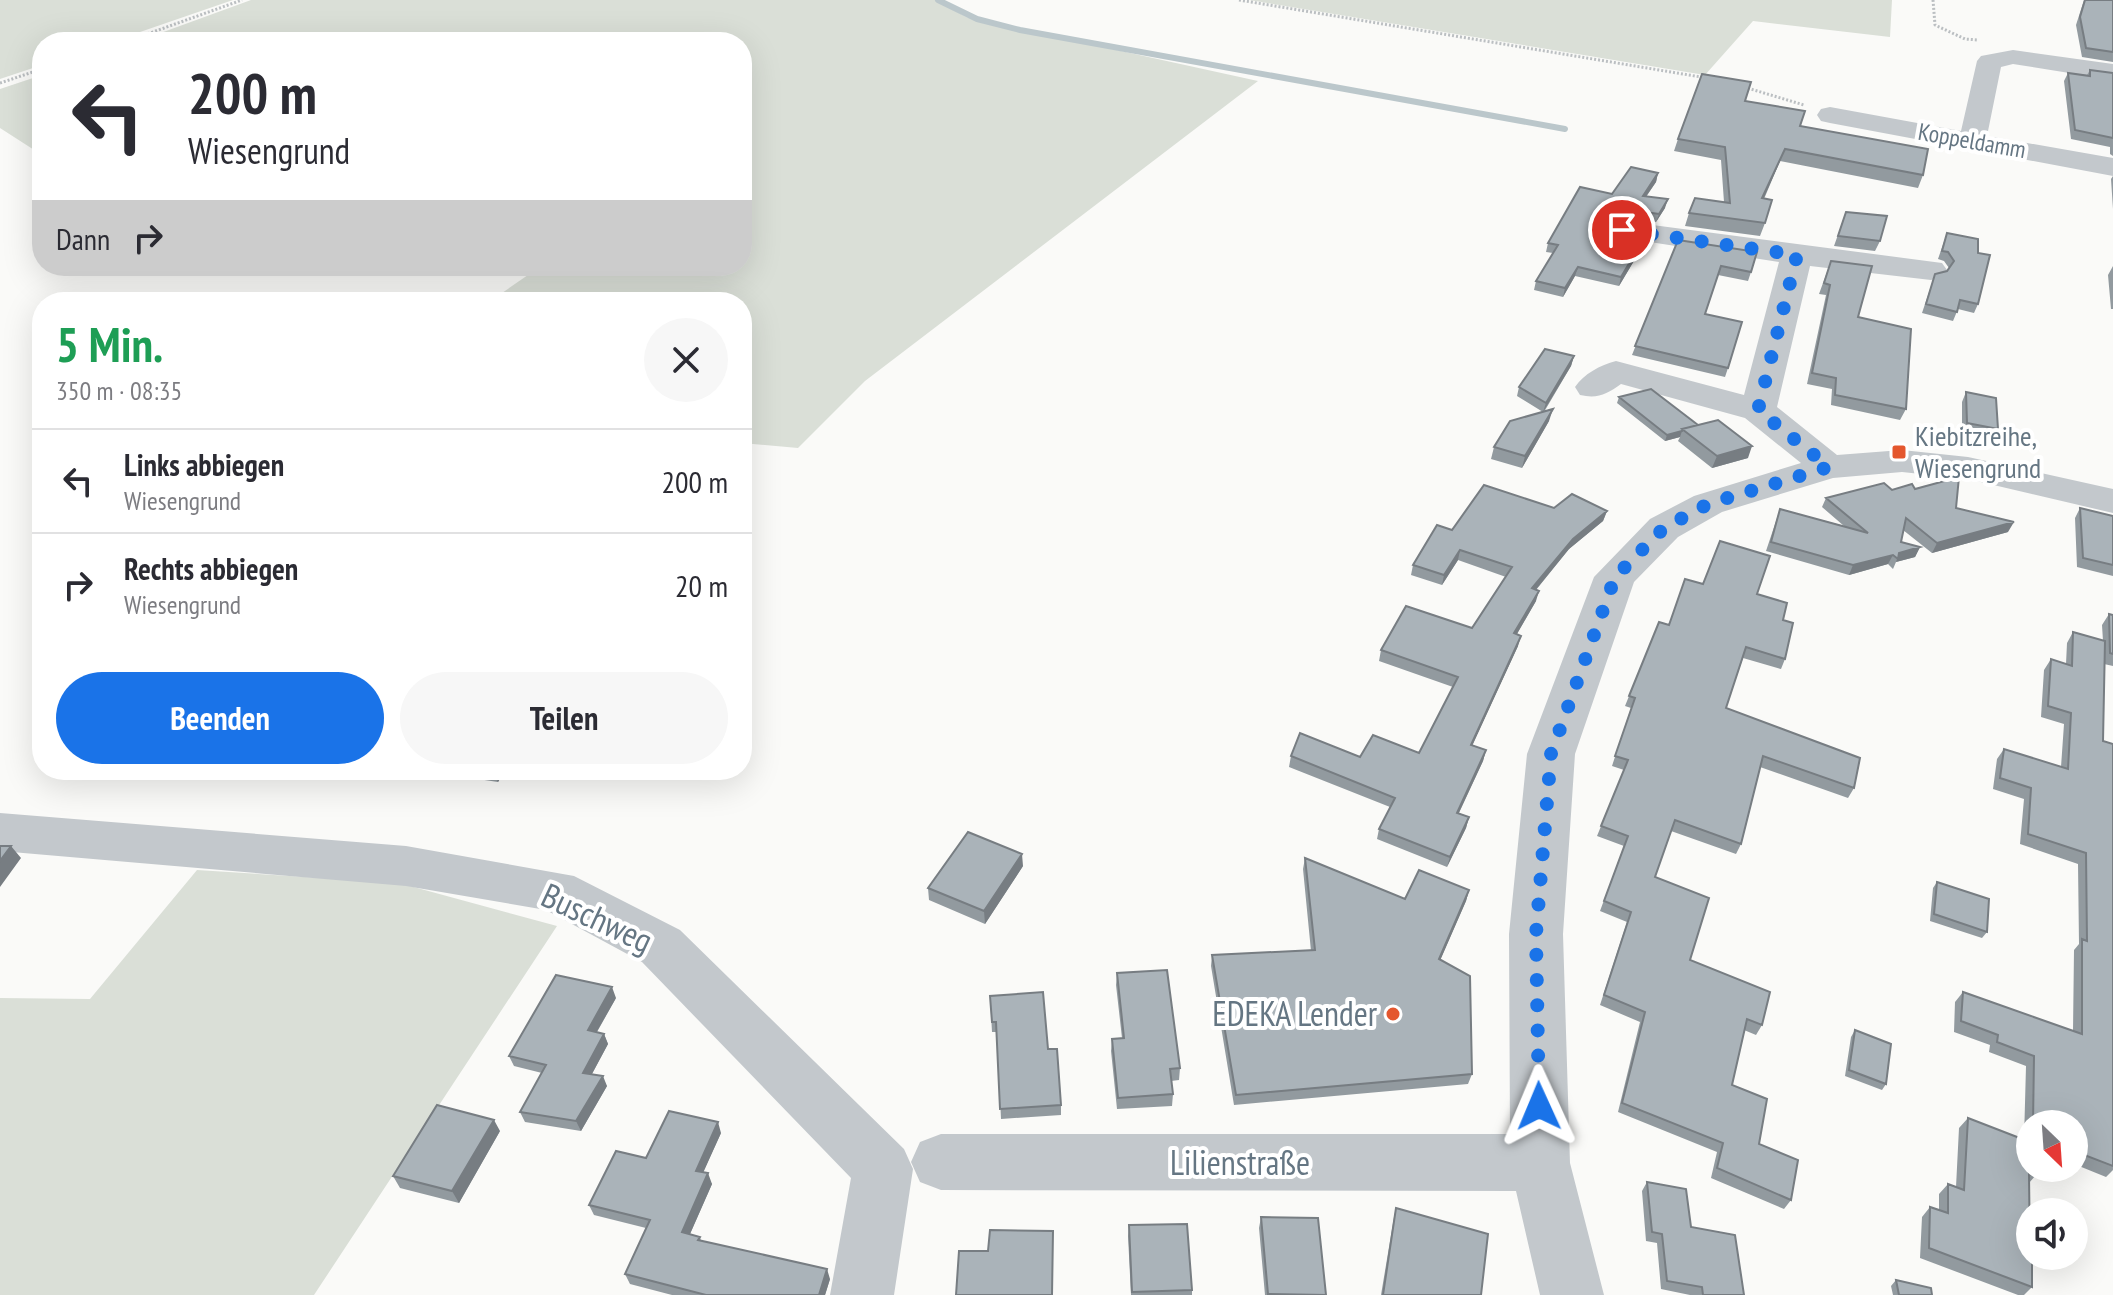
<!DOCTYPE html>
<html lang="de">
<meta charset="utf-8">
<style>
:root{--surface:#fff;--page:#f7f7f7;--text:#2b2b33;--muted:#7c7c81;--line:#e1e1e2;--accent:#1a73e8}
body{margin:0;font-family:"PT Sans Narrow",sans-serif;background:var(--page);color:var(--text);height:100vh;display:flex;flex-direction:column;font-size:30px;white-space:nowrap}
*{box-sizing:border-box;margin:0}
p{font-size:26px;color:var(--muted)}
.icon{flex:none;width:44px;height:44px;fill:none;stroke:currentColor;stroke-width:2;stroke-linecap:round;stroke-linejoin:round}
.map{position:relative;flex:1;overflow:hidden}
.details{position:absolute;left:32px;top:292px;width:720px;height:488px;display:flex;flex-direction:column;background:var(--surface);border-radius:32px;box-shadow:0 8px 32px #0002}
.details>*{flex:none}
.hud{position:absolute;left:32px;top:32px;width:720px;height:244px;border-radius:32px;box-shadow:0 8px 32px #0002;background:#fff;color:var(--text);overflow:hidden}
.needle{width:52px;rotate:155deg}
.buttons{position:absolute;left:2016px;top:1110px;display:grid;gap:16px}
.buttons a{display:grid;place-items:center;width:72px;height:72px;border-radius:50%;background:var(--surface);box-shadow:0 8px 32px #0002;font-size:40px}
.pin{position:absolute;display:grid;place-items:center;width:68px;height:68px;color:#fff;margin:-34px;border:4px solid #fff;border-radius:50%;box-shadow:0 2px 8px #0007}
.me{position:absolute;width:88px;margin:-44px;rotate:359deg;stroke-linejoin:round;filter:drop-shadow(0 0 6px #0008)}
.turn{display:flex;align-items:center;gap:28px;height:168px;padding:0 24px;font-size:36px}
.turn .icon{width:104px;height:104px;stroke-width:2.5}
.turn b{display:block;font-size:56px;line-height:68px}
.then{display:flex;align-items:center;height:76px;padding:0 24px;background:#0003;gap:16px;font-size:30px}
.round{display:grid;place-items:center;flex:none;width:84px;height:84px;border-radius:42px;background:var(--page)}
.head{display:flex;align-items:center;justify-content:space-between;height:136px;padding:0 24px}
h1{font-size:48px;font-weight:600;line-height:60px;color:#1e9e55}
.primary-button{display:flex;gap:16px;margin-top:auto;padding:16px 24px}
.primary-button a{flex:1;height:92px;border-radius:48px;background:var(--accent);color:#fff;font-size:32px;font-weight:600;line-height:92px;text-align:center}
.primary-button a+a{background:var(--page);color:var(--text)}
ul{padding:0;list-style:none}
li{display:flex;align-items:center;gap:24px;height:104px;padding:0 24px;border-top:2px solid var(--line)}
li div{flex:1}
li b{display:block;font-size:30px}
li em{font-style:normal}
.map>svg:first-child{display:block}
</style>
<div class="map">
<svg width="2113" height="1295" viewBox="0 0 2113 1295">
<rect width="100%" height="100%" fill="#fafaf8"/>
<!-- green -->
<path fill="#dadfd7" d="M 0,0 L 233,0 L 111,42 L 42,42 L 42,65 L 0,79 Z
M 251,0 L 936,0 L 966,17 L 1258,81 L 865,381 L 798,448 L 742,443 L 742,302 L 489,302 L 541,266 L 742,266 L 742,42 L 136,42 Z
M 1249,0 L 1892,0 L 1890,37 L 1753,21 L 1705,75 Z
M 42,75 L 42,155 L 0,128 L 0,89 Z
M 197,870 L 399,883 L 557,926 L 314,1295 L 0,1295 L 0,998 L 90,999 Z"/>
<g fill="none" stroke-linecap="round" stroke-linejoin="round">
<!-- stream -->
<path stroke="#bbc7cb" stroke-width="6" d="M 938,0 L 977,19 L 1020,30 L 1565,129"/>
<!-- path -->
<path stroke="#bbbfc2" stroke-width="3" stroke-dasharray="2 2" stroke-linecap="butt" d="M 1239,0 L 1707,78
M 1933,0 L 1935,25 L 1965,39 L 1978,40
M 125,42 L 242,0
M 0,83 L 42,69
M 1744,87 L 1804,105"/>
<!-- minor -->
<path fill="#c3c8cc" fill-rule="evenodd" d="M 2013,50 L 2113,64 L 2113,80 L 2013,64 L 2001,67 L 1987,136 L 2113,158 L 2113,176 L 1830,123 L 1821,121 L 1817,115 L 1821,109 L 1830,107 L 1961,131 L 1977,61 L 1981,56 Z
M 1622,221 L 1942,263 L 1947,270 L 1942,277 L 1931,280 L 1810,266 L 1777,407 L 1837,455 L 1902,450 L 1968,457 L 2113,489 L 2113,513 L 1968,479 L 1902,472 L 1833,478 L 1722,512 L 1678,537 L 1634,582 L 1575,754 L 1563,934 L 1570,1163 L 1604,1295 L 1540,1295 L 1516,1191 L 941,1190 L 920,1182 L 911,1162 L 920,1142 L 941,1134 L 1510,1134 L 1509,934 L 1527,754 L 1594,577 L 1650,519 L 1694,496 L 1801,463 L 1745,418 L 1621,384 C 1607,394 1598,399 1580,395 L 1575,387 C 1584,374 1600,365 1616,361 L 1744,395 L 1779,262 L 1611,236 L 1607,230 L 1611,224 Z
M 0,813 L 406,846 L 574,876 L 680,930 L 904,1149 L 913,1169 L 894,1295 L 830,1295 L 851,1178 L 642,962 L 546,910 L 406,886 L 0,851 Z"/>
</g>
<!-- wall -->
<path fill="#929a9f" d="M 2084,0 L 2113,0 L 2113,62 L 2082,57 L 2076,25 Z
M 2090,70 L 2113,73 L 2113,156 L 2110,154 L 2110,147 L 2071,139 L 2064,81 L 2068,73 L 2087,75 Z
M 1745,101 L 1800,126 L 1923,175 L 1918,188 L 1780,161 L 1764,199 L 1765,223 L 1760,236 L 1685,226 L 1689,213 L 1724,202 L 1721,160 L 1674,151 L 1678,139 Z
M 1658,173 L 1656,182 L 1646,197 L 1665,208 L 1656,222 L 1621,218 L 1610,221 L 1609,223 L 1613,230 L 1646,235 L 1644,244 L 1619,286 L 1575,276 L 1563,297 L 1534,290 L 1536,281 L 1553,253 L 1546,252 L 1548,243 L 1612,194 Z
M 2113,176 L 2113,209 L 2111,179 Z
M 1846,212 L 1880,241 L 1875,251 L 1834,246 Z
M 1947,233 L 1978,304 L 1974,313 L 1958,309 L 1953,321 L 1922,313 L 1935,274 L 1947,271 L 1949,268 L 1944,261 L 1938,259 Z
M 1678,240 L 1751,272 L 1748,281 L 1718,275 L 1705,314 L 1728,368 L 1725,377 L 1632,355 Z
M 1831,261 L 1858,317 L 1906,409 L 1900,420 L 1831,405 L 1832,389 L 1807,384 L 1826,295 L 1819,294 Z
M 2113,266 L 2113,309 L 2111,309 L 2108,275 Z
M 1574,356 L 1571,366 L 1544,412 L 1549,421 L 1522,468 L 1491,459 L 1494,447 L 1543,412 L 1517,396 L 1519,387 Z
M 1966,392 L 1998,429 L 1993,438 L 1962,432 L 1962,402 Z
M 1619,397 L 1698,425 L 1748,458 L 1712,468 L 1678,441 L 1680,437 L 1665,441 L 1617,403 Z
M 1915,489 L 2008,532 L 1932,553 L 1903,530 L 1901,542 L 1920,547 L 1915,557 L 1896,562 L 1893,569 L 1888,564 L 1849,575 L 1766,551 L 1780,509 L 1844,526 L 1822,507 L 1826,498 L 1892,490 Z
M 1554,508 L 1607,511 L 1603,521 L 1569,549 L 1536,590 L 1536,601 L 1517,634 L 1518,646 L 1472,745 L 1486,750 L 1483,761 L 1459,813 L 1469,817 L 1466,828 L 1447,867 L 1377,839 L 1379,829 L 1390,807 L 1289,767 L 1291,756 L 1360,757 L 1419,753 L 1453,687 L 1379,661 L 1381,650 L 1472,628 L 1506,577 L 1458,560 L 1442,585 L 1411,575 L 1413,565 L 1452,530 Z
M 2080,508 L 2113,516 L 2113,576 L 2077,567 L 2075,518 Z
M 1703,584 L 1757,594 L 1783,620 L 1785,659 L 1781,669 L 1743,658 L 1726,708 L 1854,788 L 1848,798 L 1760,767 L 1741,844 L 1736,854 L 1671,831 L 1655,877 L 1690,960 L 1762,1025 L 1756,1035 L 1744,1030 L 1732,1085 L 1759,1144 L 1791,1200 L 1784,1209 L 1711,1178 L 1717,1152 L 1618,1112 L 1640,1022 L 1600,1005 L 1627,922 L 1600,911 L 1624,846 L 1597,836 L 1624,770 L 1612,766 L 1631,708 L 1625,706 L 1659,622 L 1669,625 Z
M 2109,614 L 2113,615 L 2113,666 L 2104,664 L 2103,741 L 2113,744 L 2113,1170 L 2106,1177 L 2074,1164 L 2074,1124 L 2030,1124 L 2030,1168 L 2035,1176 L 2029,1183 L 2032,1287 L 2024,1295 L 2018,1295 L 1920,1258 L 1922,1217 L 1930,1207 L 1939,1210 L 1939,1194 L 1948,1184 L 1956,1187 L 1959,1128 L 1968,1118 L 2024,1140 L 2026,1066 L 1989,1052 L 1990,1045 L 1954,1032 L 1955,1002 L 1963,992 L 2073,1031 L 2074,950 L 2079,944 L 2078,864 L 2020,844 L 2024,799 L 1993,789 L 1997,759 L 2004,749 L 2061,767 L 2064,724 L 2041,717 L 2044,670 L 2051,659 L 2066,664 L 2067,643 L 2073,632 L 2103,641 L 2102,625 Z
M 417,770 L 505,770 L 498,782 Z
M 1305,858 L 1405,899 L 1469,890 L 1466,901 L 1440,960 L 1472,1074 L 1468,1084 L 1234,1105 L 1211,966 L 1212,955 L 1311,951 L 1303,869 Z
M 1023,866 L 985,924 L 929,900 L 928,888 Z
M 1937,882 L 1987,932 L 1982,938 L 1930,921 L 1933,888 Z
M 1117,973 L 1180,1068 L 1179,1080 L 1171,1081 L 1173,1094 L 1172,1106 L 1117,1109 L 1111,1051 L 1112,1039 L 1122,1038 L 1116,985 Z
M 990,996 L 1048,1049 L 1061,1105 L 1061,1115 L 1001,1119 L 997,1032 L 992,1032 Z
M 616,998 L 597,1032 L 604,1034 L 608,1044 L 592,1074 L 607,1086 L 581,1131 L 525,1122 L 520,1112 L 542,1073 L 514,1066 L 509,1056 Z
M 1855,1030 L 1886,1084 L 1882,1090 L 1845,1076 L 1851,1037 Z
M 500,1131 L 459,1203 L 400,1188 L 393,1176 Z
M 721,1133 L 703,1172 L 712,1184 L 690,1234 L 700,1237 L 701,1241 L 830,1279 L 825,1295 L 672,1295 L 630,1284 L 625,1274 L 646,1228 L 594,1215 L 589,1205 L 646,1158 Z
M 1647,1182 L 1691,1227 L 1744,1295 L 1690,1295 L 1661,1289 L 1657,1243 L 1646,1241 L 1642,1191 Z
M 1396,1208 L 1481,1295 L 1381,1295 L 1394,1217 Z
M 1261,1217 L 1326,1295 L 1265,1295 L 1259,1228 Z
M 1129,1225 L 1192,1290 L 1192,1295 L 1131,1295 L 1128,1236 Z
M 1896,1280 L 1932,1295 L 1893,1295 L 1891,1286 Z"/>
<!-- shaded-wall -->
<path fill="#777d82" d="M 1785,149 L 1780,161 L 1758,211 L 1762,198 Z
M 1658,173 L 1656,182 L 1640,205 L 1643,196 Z
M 1668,199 L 1665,208 L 1656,222 L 1659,214 Z
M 1624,209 L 1621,218 L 1610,221 L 1604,228 L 1607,220 L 1613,212 Z
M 1646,235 L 1644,244 L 1619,286 L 1621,277 Z
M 1578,267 L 1575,276 L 1563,297 L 1565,288 Z
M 1574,356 L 1571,366 L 1543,412 L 1546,403 Z
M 1553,409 L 1549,421 L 1522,468 L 1525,456 Z
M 1682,431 L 1680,437 L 1665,441 L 1667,435 Z
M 1752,446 L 1748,458 L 1712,468 L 1717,456 Z
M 1607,511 L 1603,521 L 1569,549 L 1529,598 L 1532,588 L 1573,539 Z
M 2014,522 L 2008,532 L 1932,553 L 1937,543 Z
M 1920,547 L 1915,557 L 1896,562 L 1899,553 Z
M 1460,550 L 1458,560 L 1442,585 L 1444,575 Z
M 1893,555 L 1888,564 L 1849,575 L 1853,565 Z
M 1539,591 L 1536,601 L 1511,644 L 1514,633 Z
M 1521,636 L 1518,646 L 1468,755 L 1471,745 Z
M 1486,750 L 1483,761 L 1454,823 L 1457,813 Z
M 493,770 L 505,770 L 498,782 Z
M 1469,817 L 1466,828 L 1447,867 L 1450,857 Z
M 11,846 L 21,858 L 0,887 L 0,861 Z
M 1022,854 L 1023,866 L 985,924 L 984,911 Z
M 1469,890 L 1466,901 L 1436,970 L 1439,959 Z
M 612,987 L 616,998 L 592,1040 L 588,1030 Z
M 604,1034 L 608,1044 L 587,1083 L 583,1073 Z
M 603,1076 L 607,1086 L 581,1131 L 576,1121 Z
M 494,1120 L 500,1131 L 459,1203 L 452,1191 Z
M 718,1122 L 721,1133 L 699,1182 L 696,1171 Z
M 708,1173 L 712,1184 L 686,1243 L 682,1232 Z
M 827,1269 L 830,1279 L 825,1295 L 819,1295 Z"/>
<!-- building -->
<path fill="#aab3b9" stroke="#777d82" stroke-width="2" d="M 2085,0 L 2113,0 L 2113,52 L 2086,48 L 2080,17 Z
M 2090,70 L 2113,73 L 2113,138 L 2075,130 L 2068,73 L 2090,76 Z
M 1702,74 L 1751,82 L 1745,101 L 1805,111 L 1800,126 L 1928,149 L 1923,175 L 1785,149 L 1762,198 L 1772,200 L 1765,223 L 1689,213 L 1695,198 L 1730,203 L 1725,147 L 1678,139 Z
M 1631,167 L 1658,173 L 1643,196 L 1668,199 L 1659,214 L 1624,209 L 1613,212 L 1607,220 L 1613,230 L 1646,235 L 1621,277 L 1578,267 L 1565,288 L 1536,281 L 1558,245 L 1548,243 L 1580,187 L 1612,194 Z
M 1846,212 L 1887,216 L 1880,241 L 1838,236 Z
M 1947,233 L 1978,239 L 1978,253 L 1990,255 L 1978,304 L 1960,300 L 1957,312 L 1926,304 L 1935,274 L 1947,271 L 1954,261 L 1948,252 L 1942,251 Z
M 1678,240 L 1757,252 L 1751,272 L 1721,266 L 1705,314 L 1742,322 L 1728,368 L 1635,346 Z
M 1831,261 L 1872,266 L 1858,317 L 1911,329 L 1906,409 L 1835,395 L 1836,378 L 1812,373 L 1830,285 L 1824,283 Z
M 1545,349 L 1574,356 L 1546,403 L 1519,387 Z
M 1651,389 L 1698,425 L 1682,429 L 1682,431 L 1667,435 L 1619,397 Z
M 1966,392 L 1996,398 L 1998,429 L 1967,423 Z
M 1553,409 L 1525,456 L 1494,447 L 1510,421 Z
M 1718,420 L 1752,446 L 1717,456 L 1682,429 Z
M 1959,477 L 1956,508 L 2014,522 L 1937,543 L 1906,518 L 1901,542 L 1920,547 L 1899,553 L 1898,559 L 1893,555 L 1853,565 L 1771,542 L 1780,509 L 1868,533 L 1826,498 L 1884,483 L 1892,490 L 1912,484 L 1915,489 Z
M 1484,485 L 1554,508 L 1572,494 L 1607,511 L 1573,539 L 1532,588 L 1539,591 L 1514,633 L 1521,636 L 1471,745 L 1486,750 L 1457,813 L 1469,817 L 1450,857 L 1379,829 L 1395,798 L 1291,756 L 1300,733 L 1360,757 L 1373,735 L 1419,753 L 1458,677 L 1381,650 L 1406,606 L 1472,628 L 1512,567 L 1460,550 L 1444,575 L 1413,565 L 1437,525 L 1452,530 Z
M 2080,508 L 2113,516 L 2113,565 L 2083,558 Z
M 1720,541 L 1770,556 L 1757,594 L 1787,603 L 1783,620 L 1793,623 L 1785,659 L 1746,647 L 1726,708 L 1860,758 L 1854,788 L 1763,756 L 1741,844 L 1675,820 L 1655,877 L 1709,898 L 1690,960 L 1770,992 L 1762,1025 L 1747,1019 L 1732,1085 L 1767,1099 L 1759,1144 L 1798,1160 L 1791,1200 L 1717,1168 L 1723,1143 L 1622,1103 L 1645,1012 L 1604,995 L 1631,912 L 1604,901 L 1628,836 L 1601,826 L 1628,760 L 1615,756 L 1635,698 L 1629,696 L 1659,622 L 1669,625 L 1685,579 L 1703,584 Z
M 2109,614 L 2113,615 L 2113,654 L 2110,653 Z
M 2073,632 L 2105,641 L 2103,741 L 2113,744 L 2113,1166 L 2074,1151 L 2074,1124 L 2033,1124 L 2034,1056 L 1997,1042 L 1998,1035 L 1961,1021 L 1963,992 L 2082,1034 L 2082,939 L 2087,941 L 2086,853 L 2028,834 L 2031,788 L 2000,778 L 2004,749 L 2068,769 L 2071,713 L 2048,706 L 2051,659 L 2072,666 Z
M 968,832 L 1022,854 L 984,911 L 928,888 Z
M 0,846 L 11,846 L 0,861 Z
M 1305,858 L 1405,899 L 1419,870 L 1469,890 L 1439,959 L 1470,976 L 1472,1074 L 1236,1095 L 1212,955 L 1315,950 Z
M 1937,882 L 1989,899 L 1987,932 L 1934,914 Z
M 1167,970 L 1180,1068 L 1170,1069 L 1173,1094 L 1118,1098 L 1112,1039 L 1124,1038 L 1117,973 Z
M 556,975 L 612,987 L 588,1030 L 604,1034 L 583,1073 L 603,1076 L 576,1121 L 520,1112 L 546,1065 L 509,1056 Z
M 1043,992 L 1048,1049 L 1057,1049 L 1061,1105 L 1000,1109 L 996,1022 L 992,1022 L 990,996 Z
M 1855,1030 L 1891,1044 L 1886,1084 L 1849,1070 Z
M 437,1105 L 494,1120 L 452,1191 L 393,1176 Z
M 669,1111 L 718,1122 L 696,1171 L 708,1173 L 682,1232 L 700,1237 L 698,1240 L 827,1269 L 819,1295 L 706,1295 L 625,1274 L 650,1220 L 589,1205 L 616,1151 L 646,1158 Z
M 1968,1118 L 2030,1142 L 2030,1168 L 2035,1168 L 2035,1176 L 2029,1174 L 2030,1256 L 2032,1256 L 2032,1287 L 1929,1248 L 1930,1207 L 1948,1213 L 1948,1184 L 1964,1190 Z
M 1647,1182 L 1686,1189 L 1691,1227 L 1735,1235 L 1744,1295 L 1703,1295 L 1702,1287 L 1667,1281 L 1662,1234 L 1652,1232 Z
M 1396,1208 L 1488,1234 L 1481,1295 L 1383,1295 Z
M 1261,1217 L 1318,1218 L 1326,1295 L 1268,1294 Z
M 1187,1224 L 1192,1290 L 1132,1292 L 1129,1225 Z
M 990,1230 L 1053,1231 L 1052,1295 L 956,1295 L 959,1251 L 988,1251 Z
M 1896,1280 L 1931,1288 L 1932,1295 L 1899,1295 Z"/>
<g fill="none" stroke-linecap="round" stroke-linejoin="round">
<!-- route -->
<path stroke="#1a73e8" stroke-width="14" stroke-dasharray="0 25.2" d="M 1539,1106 L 1536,934 L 1551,754 L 1615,577 L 1664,528 L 1708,504 L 1829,467 L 1758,410 L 1797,255 L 1622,230"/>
</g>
<!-- markers -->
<g fill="#e4572e" stroke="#fff" stroke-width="3">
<rect x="1891" y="444" width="16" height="16" rx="4"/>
<circle cx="1393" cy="1014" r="8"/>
</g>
<g text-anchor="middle" stroke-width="8" stroke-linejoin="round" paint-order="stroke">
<!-- far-street labels -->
<g font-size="24" fill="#657683" stroke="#fff">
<text transform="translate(1972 141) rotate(10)" y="8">Koppeldamm</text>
</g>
<!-- poi labels -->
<g font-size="28" fill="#657683" stroke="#fff" text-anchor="start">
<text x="1915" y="446">Kiebitzreihe,<tspan x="1915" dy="32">Wiesengrund</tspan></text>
</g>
<!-- near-street labels -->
<g font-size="34" fill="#657683" stroke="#fff">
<text transform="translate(597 918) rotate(25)" y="12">Buschweg</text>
<text x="1240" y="1175">Lilienstraße</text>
</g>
<!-- near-poi labels -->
<g font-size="34" fill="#657683" stroke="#fff" text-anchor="end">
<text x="1377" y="1026">EDEKA Lender</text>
</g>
</g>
</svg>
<div class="buttons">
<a><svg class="needle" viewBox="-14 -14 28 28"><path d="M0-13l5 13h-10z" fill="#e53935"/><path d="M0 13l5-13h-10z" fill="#7c7c81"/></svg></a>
<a><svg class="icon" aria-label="sound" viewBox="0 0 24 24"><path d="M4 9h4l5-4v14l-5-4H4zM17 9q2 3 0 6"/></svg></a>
</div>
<div class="pin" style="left:1622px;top:230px;background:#d93025"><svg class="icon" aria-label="arrive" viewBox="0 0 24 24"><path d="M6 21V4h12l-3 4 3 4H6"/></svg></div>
<svg class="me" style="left:1539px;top:1106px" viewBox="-20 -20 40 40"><path d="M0-17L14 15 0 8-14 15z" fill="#1a73e8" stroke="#fff" stroke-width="4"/></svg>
<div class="hud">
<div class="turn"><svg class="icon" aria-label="left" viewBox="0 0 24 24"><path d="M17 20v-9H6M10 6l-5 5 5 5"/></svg><div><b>200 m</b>Wiesengrund</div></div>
<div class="then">Dann<svg class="icon" aria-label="right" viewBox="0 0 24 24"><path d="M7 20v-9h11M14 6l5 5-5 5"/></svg></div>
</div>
<section class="details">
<div class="head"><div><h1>5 Min.</h1><p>350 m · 08:35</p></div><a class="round"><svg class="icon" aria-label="close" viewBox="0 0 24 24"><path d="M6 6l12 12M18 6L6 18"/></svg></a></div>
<ul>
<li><svg class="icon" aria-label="left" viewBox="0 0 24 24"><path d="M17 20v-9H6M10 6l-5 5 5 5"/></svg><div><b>Links abbiegen</b><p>Wiesengrund</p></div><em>200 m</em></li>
<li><svg class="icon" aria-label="right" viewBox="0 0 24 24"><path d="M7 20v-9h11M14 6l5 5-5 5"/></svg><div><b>Rechts abbiegen</b><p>Wiesengrund</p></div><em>20 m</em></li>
</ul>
<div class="primary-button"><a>Beenden</a><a>Teilen</a></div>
</section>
</div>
